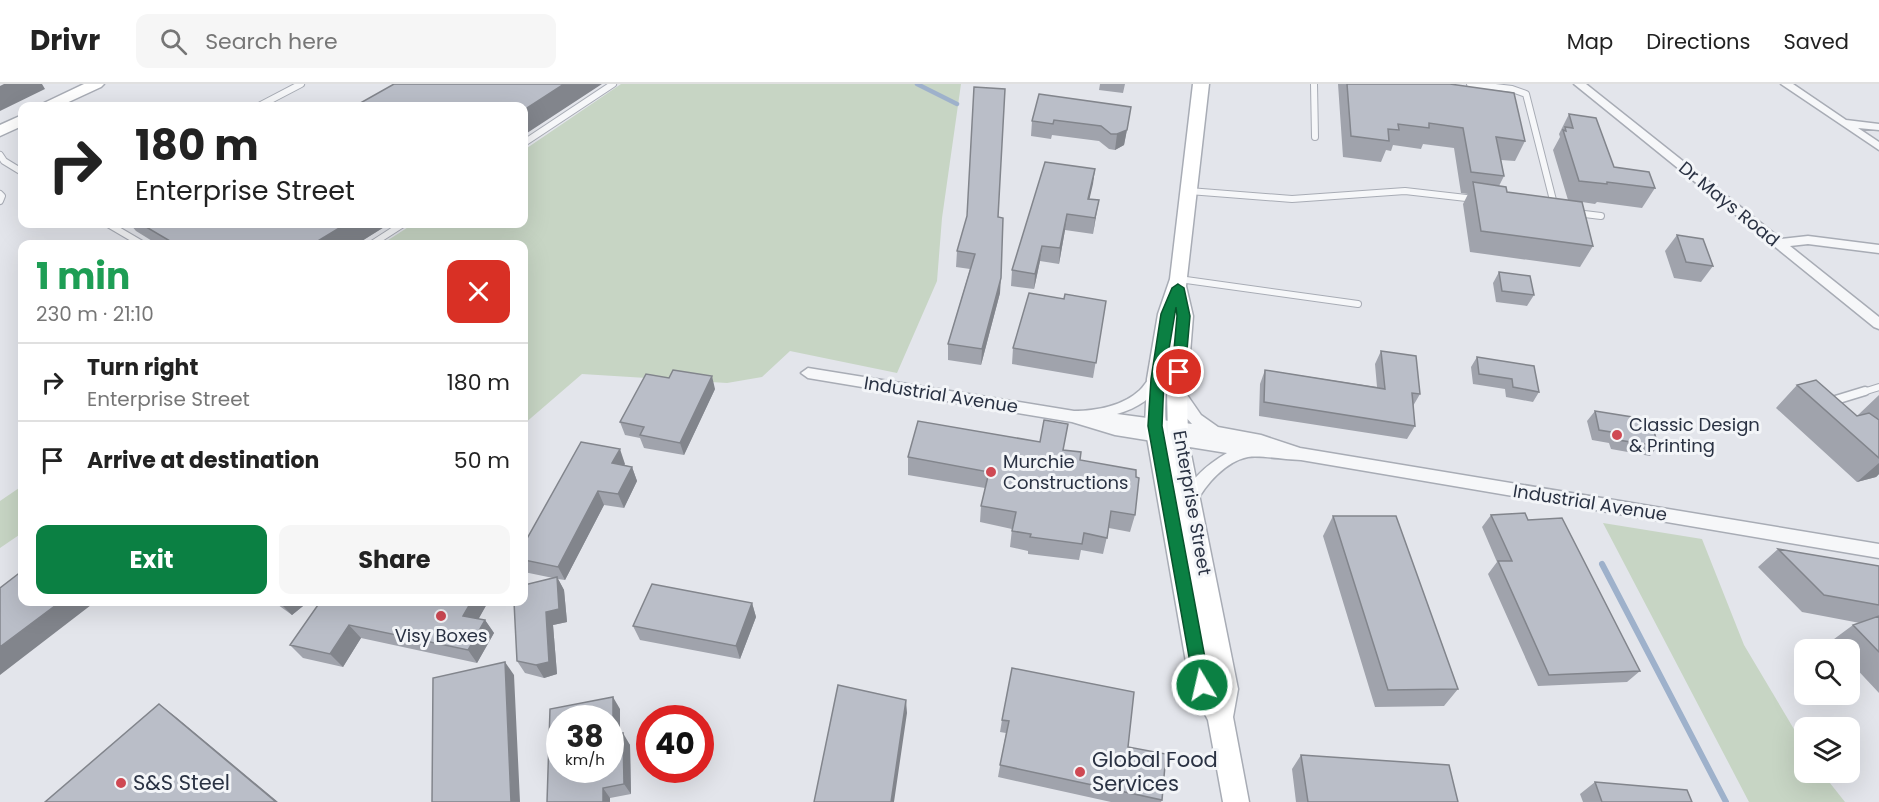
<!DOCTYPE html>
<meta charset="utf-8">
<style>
:root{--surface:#fff;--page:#f6f6f6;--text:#222;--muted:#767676;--line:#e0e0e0;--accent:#0b8043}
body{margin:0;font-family:Poppins,sans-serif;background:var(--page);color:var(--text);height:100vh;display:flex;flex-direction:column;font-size:22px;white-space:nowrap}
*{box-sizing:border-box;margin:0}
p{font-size:20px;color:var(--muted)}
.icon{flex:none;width:33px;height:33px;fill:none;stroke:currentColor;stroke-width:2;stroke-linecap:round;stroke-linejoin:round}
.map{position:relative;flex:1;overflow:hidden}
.side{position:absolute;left:18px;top:156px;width:510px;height:366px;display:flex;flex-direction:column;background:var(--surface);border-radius:12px;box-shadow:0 6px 24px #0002}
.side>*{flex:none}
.banner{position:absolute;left:18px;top:18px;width:510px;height:126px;border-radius:12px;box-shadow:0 6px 24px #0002;background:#fff;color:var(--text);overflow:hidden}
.tools{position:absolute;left:1794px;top:555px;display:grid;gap:12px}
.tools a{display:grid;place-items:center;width:66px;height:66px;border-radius:12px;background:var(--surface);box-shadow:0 6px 24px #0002;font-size:30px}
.speed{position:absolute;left:546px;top:621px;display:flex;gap:12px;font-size:30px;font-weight:700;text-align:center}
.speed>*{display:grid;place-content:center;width:78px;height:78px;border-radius:50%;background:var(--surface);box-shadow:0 6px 24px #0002;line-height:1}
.speed small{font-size:15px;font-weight:400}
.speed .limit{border:9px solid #d22;background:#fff;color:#111}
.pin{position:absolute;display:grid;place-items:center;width:51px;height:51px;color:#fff;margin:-26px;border:3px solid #fff;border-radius:50%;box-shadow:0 2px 6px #0007}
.me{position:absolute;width:66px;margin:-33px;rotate:351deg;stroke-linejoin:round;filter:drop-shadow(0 0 4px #0008)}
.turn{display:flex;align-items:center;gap:21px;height:126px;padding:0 18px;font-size:27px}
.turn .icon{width:78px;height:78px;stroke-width:2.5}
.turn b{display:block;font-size:42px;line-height:51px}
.round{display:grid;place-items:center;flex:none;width:63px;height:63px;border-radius:12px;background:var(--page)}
.head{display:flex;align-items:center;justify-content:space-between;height:102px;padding:0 18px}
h1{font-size:36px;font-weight:700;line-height:45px;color:#1e9e55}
.primary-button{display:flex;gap:12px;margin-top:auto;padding:12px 18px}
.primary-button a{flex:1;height:69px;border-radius:12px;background:var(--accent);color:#fff;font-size:24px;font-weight:700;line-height:69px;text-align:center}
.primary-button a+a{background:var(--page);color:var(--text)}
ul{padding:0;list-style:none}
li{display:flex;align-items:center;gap:18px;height:78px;padding:0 18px;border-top:2px solid var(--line)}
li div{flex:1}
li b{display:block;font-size:22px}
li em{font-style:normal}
header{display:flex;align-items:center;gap:36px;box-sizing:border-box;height:84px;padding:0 30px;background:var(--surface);border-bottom:2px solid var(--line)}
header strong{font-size:28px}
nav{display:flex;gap:33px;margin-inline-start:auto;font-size:21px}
.search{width:420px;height:54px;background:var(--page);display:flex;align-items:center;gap:15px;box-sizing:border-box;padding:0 21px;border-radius:12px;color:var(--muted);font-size:22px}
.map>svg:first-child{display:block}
</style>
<header>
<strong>Drivr</strong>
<div class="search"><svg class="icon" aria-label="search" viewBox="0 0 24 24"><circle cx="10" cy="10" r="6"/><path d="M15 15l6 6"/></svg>Search here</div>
<nav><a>Map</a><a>Directions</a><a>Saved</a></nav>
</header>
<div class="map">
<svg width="1879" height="718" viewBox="0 0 1879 718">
<rect width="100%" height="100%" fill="#e3e5eb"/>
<!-- green -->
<path fill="#c7d5c4" d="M 621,0 L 961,0 L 942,134 L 937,197 L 897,289 L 790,267 L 762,293 L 727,299 L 582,290 L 524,340 L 524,160 L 382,160 L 413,140 L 524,140 L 524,66 Z
M 22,402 L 22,449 L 0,464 L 0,417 Z
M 1603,439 L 1702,455 L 1744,561 L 1804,662 L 1804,688 L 1822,689 L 1845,718 L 1749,718 Z"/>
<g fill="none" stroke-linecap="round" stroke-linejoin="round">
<!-- stream-far1 -->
<path stroke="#9eb1cb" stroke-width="4.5" d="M 917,0 L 957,20"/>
<!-- stream -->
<path stroke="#9eb1cb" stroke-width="6" d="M 1602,480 L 1726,718"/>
<!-- lane-far1 casing -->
<g stroke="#a8acb5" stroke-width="8">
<path id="lane-far1" d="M 1314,0 L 1315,53
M 1470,0 L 1512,5 L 1526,10 L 1555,124
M 259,22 L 301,0
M 524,59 L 613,0
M 0,71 L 4,77 L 22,88
M 1189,107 L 1292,115 L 1405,107 L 1475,115
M 0,110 L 2,112 L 0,117
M 1576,129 L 1601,132
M 108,140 L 142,160
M 372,160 L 403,140
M 1179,195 L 1358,220
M 1860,309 L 1879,303"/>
</g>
<!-- lane casing -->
<g stroke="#a8acb5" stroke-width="11">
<path id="lane" d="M 1829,318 L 1865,307"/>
</g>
<!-- street casing -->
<g stroke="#a8acb5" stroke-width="3">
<path id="street" d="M 1574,0 L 1586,0 L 1781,155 L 1808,152 L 1879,161 L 1879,169 L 1808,160 L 1790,162 L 1879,233 L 1879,245 L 1874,243 Z
M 1781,0 L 1793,0 L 1846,36 L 1879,40 L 1879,46 L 1858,44 L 1879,58 L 1879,66 Z
M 808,284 L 1074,327 C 1096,327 1123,322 1140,306 C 1146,300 1149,292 1157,290 L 1164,295 C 1153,314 1138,324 1117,330 L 1192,340 L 1183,330 L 1171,309 L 1178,304 L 1183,305 L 1201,331 L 1218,343 L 1261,351 L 1300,364 L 1879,460 L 1879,474 L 1301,376 C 1285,376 1262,371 1248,373 C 1226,377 1205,401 1196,419 L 1190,421 L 1184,419 L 1182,415 C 1191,394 1208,380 1227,369 L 1115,351 L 1072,338 L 808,294 L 801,289 Z"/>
</g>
<!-- secondary casing -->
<g stroke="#a8acb5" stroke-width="3">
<path id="secondary" d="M 84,0 L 104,0 L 101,3 L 60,22 L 41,22 L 44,19 Z
M 1193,0 L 1209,0 L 1186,202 L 1193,232 L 1187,307 L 1188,355 L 1238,605 L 1233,633 L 1249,718 L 1223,718 L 1208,636 L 1190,601 L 1145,342 L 1147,295 L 1158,230 L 1170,195 ZM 1171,269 L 1167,307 L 1168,353 C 1162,326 1167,296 1171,269 Z
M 22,31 L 22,42 L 0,52 L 0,41 Z"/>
</g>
<!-- lane-far1 -->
<use href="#lane-far1" stroke="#f6f7f9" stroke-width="6"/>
<!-- lane -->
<use href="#lane" stroke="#f6f7f9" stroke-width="8"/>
<!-- street -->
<use href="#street" fill="#f6f7f9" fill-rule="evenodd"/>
<!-- secondary -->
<use href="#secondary" fill="#fff" fill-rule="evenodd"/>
</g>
<!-- wall -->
<path fill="#a0a3ac" d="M 1100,0 L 1125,0 L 1123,9 L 1099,6 Z
M 1338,0 L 1450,0 L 1525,57 L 1515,77 L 1501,76 L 1504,92 L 1499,102 L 1507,108 L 1568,116 L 1553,66 L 1560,53 L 1559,50 L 1569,30 L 1614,83 L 1655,104 L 1642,124 L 1597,118 L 1595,120 L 1582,118 L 1593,162 L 1580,183 L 1470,168 L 1463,120 L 1468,110 L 1461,109 L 1454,64 L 1423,60 L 1421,65 L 1393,61 L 1391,67 L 1386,66 L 1381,78 L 1343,73 Z
M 1131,23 L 1124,61 L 1115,66 L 1109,65 L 1099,57 L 1052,51 L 1051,55 L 1031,52 L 1032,37 Z
M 1095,85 L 1089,115 L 1096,132 L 1093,150 L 1065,146 L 1059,180 L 1040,177 L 1034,205 L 1011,202 L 1012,186 Z
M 998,133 L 1000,209 L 981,281 L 948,276 L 948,260 L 970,185 L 956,183 L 957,167 Z
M 130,140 L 389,140 L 357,160 L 157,160 L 136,147 Z
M 1677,151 L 1713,182 L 1701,198 L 1674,194 L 1665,167 Z
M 1499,188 L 1534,211 L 1527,222 L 1496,218 L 1493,199 Z
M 1064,215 L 1106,217 L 1093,294 L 1012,280 L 1013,264 Z
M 1381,267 L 1420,310 L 1413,322 L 1415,342 L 1407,355 L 1259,332 L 1260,300 L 1265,286 L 1377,303 L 1375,280 Z
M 1477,273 L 1539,308 L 1533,318 L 1506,313 L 1505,305 L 1473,300 L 1471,283 Z
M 1797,301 L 1857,332 L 1859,332 L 1858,331 L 1879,311 L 1879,390 L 1876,393 L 1857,398 L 1776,324 Z
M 715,305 L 684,371 L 644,364 L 640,354 L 625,351 L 620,338 Z
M 1595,327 L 1658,362 L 1650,372 L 1611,365 L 1609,359 L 1592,356 L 1587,337 Z
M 1064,366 L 1080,376 L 1136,393 L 1135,431 L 1130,448 L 1109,444 L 1103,470 L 1081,466 L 1079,476 L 1028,470 L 1028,467 L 1010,463 L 1012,445 L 980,438 L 981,422 L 985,404 L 908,391 L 908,373 Z
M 625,380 L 624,381 L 632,383 L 637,397 L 624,424 L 604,421 L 565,496 L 558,495 L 564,506 L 567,538 L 553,541 L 557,590 L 544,594 L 525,589 L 517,577 L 553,494 L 524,488 L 524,460 Z
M 1491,431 L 1528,436 L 1640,587 L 1627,598 L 1538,602 L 1488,490 L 1497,478 L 1482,443 Z
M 1333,432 L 1458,605 L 1444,622 L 1375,623 L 1323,452 Z
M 1778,465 L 1879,482 L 1879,609 L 1850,578 L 1850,566 L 1837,566 L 1830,558 L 1853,541 L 1860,539 L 1802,528 L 1758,483 Z
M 274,518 L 308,518 L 292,531 Z
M 320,518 L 488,518 L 478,535 L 485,536 L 494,549 L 477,579 L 361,554 L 343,583 L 303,574 L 290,561 Z
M 752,519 L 756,533 L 740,575 L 640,556 L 633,542 Z
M 620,625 L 620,650 L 630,661 L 631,710 L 610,714 L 547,718 Z
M 1002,636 L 1128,663 L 1162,716 L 1161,718 L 1111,718 L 998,693 L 1006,649 L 1000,648 Z
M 1301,671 L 1458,718 L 1296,718 L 1292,685 Z
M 1595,698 L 1692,718 L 1583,718 L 1580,710 Z"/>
<!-- shaded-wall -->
<path fill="#82858c" d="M 4,0 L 42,0 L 45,5 L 0,27 L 0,2 Z
M 564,0 L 602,0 L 524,51 L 524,26 Z
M 1127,46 L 1124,61 L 1115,66 L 1117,50 Z
M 1095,85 L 1093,100 L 1086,130 L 1088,115 Z
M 1099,116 L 1096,132 L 1093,150 L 1095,134 Z
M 1067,130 L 1065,146 L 1059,180 L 1060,164 Z
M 346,140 L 389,140 L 357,160 L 313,160 Z
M 1042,162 L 1040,177 L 1034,205 L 1035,190 Z
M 1001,194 L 1000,209 L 981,281 L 982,265 Z
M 712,292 L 715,305 L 684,371 L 680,359 Z
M 620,365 L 625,380 L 618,394 L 612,379 Z
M 1879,379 L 1879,390 L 1876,393 L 1857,398 Z
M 632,383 L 637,397 L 624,424 L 618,410 Z
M 598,407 L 604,421 L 565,496 L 558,483 Z
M 557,493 L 564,506 L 567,538 L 553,541 L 557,590 L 544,594 L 536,581 L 546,528 Z
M 60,518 L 95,518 L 0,591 L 0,563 Z
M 279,518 L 308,518 L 292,531 Z
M 471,518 L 488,518 L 473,545 L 463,532 Z
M 752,519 L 756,533 L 740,575 L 736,562 Z
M 485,536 L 494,549 L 477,579 L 468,566 Z
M 349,541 L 361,554 L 343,583 L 330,570 Z
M 505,578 L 514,591 L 520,718 L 511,718 Z
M 613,613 L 620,625 L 620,663 L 613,651 Z
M 906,616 L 907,629 L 894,718 L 891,718 Z
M 159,620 L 176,633 L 278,718 L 276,718 Z
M 623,649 L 630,661 L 631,710 L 624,700 Z
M 603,704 L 610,714 L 610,718 L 603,718 Z"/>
<!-- building -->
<path fill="#babec8" stroke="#82858c" stroke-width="1.5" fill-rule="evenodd" d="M 394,0 L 564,0 L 524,26 L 524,22 L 355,22 Z
M 1347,0 L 1450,0 L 1514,9 L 1525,57 L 1496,53 L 1504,92 L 1471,88 L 1463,44 L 1429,39 L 1429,44 L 1398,40 L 1399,46 L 1388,45 L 1389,57 L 1351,52 Z
M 974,3 L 1005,5 L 998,133 L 1003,134 L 1001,194 L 982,265 L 948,260 L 975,170 L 957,167 L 967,132 Z
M 1039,10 L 1131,23 L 1127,46 L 1117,50 L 1111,50 L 1101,42 L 1054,36 L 1053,40 L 1032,37 Z
M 1569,30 L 1596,34 L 1614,83 L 1649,88 L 1655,104 L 1607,98 L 1607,100 L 1579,97 L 1563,46 L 1566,47 L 1565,43 L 1573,44 Z
M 1045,78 L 1095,85 L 1088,115 L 1099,116 L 1095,134 L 1067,130 L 1060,164 L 1042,162 L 1035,190 L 1012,186 Z
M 1473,98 L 1506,103 L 1507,108 L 1582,118 L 1593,162 L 1481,147 Z
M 141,140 L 346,140 L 313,160 L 175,160 Z
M 1677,151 L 1703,155 L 1713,182 L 1686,178 Z
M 1499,188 L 1530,192 L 1534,211 L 1502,207 Z
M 1029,209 L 1064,215 L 1065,210 L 1106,217 L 1096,279 L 1013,264 Z
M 1381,267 L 1416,272 L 1420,310 L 1412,309 L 1415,342 L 1264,318 L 1265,286 L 1385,305 Z
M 1477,273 L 1534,282 L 1539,308 L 1513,303 L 1512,295 L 1479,290 Z
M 673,286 L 712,292 L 680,359 L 640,351 L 644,343 L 620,338 L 646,290 L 669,294 Z
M 1816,296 L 1857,332 L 1869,329 L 1879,336 L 1879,374 L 1797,301 Z
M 1595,327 L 1651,336 L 1658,362 L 1618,356 L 1617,349 L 1599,346 Z
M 1044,336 L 1068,340 L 1063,366 L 1081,368 L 1080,376 L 1136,386 L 1136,393 L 1139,394 L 1135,431 L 1111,427 L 1107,454 L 1084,449 L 1082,460 L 1030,453 L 1031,450 L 1012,447 L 1016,428 L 981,422 L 989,388 L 908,373 L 918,337 L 1040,358 Z
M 581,358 L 620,365 L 612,379 L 632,383 L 618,410 L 598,407 L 558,483 L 524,476 L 524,460 Z
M 1525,429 L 1528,436 L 1562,434 L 1640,587 L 1549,591 L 1498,477 L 1512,477 L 1491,431 Z
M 1333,432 L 1396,432 L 1458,605 L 1388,606 Z
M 1778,465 L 1879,482 L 1879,521 L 1824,511 Z
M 22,487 L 22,518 L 60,518 L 0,563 L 0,504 Z
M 557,493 L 559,525 L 546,528 L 549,578 L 536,581 L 517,577 L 514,518 L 524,518 L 524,501 Z
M 652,500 L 752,519 L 736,562 L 633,542 Z
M 320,518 L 471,518 L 463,532 L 485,536 L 468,566 L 349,541 L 330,570 L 290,561 Z
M 1879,532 L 1879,568 L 1853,541 Z
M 505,578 L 511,718 L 432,718 L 433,594 Z
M 1012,584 L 1134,608 L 1128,663 L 1166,670 L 1162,716 L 1000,681 L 1009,637 L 1002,636 Z
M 838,601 L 906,616 L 891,718 L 814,718 Z
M 613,613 L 613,651 L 623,649 L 624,700 L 603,704 L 603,718 L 547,718 L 550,625 ZM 560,634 L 610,634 L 610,686 L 560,686 Z
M 159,620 L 276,718 L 45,718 Z
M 1301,671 L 1449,681 L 1458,718 L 1308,718 Z
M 1595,698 L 1687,706 L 1692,718 L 1602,718 Z"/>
<!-- route -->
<path fill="#0b8043" stroke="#07532c" stroke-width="1.5" d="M 1178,200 L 1184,204 L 1190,232 L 1185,288 L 1179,293 L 1172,288 L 1177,232 L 1176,223 L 1164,295 L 1162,342 L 1210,601 L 1207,607 L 1202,609 L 1196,607 L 1194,601 L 1148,342 L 1151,295 L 1161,230 L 1172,204 Z"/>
<!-- markers -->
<g fill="#cf4953" stroke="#f3f5f8" stroke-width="2">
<circle cx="1617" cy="351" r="6"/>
<circle cx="991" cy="388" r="6"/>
<circle cx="441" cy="532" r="6"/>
<circle cx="1080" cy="688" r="6"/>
<circle cx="121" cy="699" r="6"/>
</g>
<g text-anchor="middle" stroke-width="6" stroke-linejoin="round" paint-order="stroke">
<!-- street labels -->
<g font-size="18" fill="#2a3243" stroke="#f3f5f8">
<text transform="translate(1729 120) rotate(39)" y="6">Dr Mays Road</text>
<text transform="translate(941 311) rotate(9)" y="6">Industrial Avenue</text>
<text transform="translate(1192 419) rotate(80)" y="6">Enterprise Street</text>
<text transform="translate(1590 419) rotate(9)" y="6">Industrial Avenue</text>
</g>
<!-- poi labels -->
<g font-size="18" fill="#2a3243" stroke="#f3f5f8" text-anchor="start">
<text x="1629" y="347">Classic Design<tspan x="1629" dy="21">&amp; Printing</tspan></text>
<text x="1003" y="384">Murchie<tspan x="1003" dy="21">Constructions</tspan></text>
<text x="441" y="558" text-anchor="middle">Visy Boxes</text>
</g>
<!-- near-poi labels -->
<g font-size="21" fill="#2a3243" stroke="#f3f5f8" text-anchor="start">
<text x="1092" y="683">Global Food<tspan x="1092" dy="24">Services</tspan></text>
<text x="133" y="706">S&amp;S Steel</text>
</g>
</g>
</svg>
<div class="tools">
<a><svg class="icon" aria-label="search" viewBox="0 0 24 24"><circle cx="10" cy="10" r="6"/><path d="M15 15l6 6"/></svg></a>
<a><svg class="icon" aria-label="layers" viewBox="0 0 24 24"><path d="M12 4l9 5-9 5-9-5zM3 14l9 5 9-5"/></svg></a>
</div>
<div class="speed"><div>38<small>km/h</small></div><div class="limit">40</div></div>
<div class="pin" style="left:1179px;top:288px;background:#d93025"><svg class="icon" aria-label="arrive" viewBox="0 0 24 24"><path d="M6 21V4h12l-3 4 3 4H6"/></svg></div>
<svg class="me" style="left:1202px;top:601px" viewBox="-20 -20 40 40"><circle r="17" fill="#0b8043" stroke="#fff" stroke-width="3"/><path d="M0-11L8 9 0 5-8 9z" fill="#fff"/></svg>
<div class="banner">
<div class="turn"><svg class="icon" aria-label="right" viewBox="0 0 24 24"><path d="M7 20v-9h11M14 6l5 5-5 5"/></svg><div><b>180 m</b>Enterprise Street</div></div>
</div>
<section class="side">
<div class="head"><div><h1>1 min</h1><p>230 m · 21:10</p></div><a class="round" style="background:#d93025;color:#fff"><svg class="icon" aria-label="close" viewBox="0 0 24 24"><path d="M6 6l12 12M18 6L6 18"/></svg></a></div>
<ul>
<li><svg class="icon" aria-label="right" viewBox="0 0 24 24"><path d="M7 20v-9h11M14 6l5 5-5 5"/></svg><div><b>Turn right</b><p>Enterprise Street</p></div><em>180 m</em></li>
<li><svg class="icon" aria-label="arrive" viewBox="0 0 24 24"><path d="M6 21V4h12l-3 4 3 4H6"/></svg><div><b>Arrive at destination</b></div><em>50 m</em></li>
</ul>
<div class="primary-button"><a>Exit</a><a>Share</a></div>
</section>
</div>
